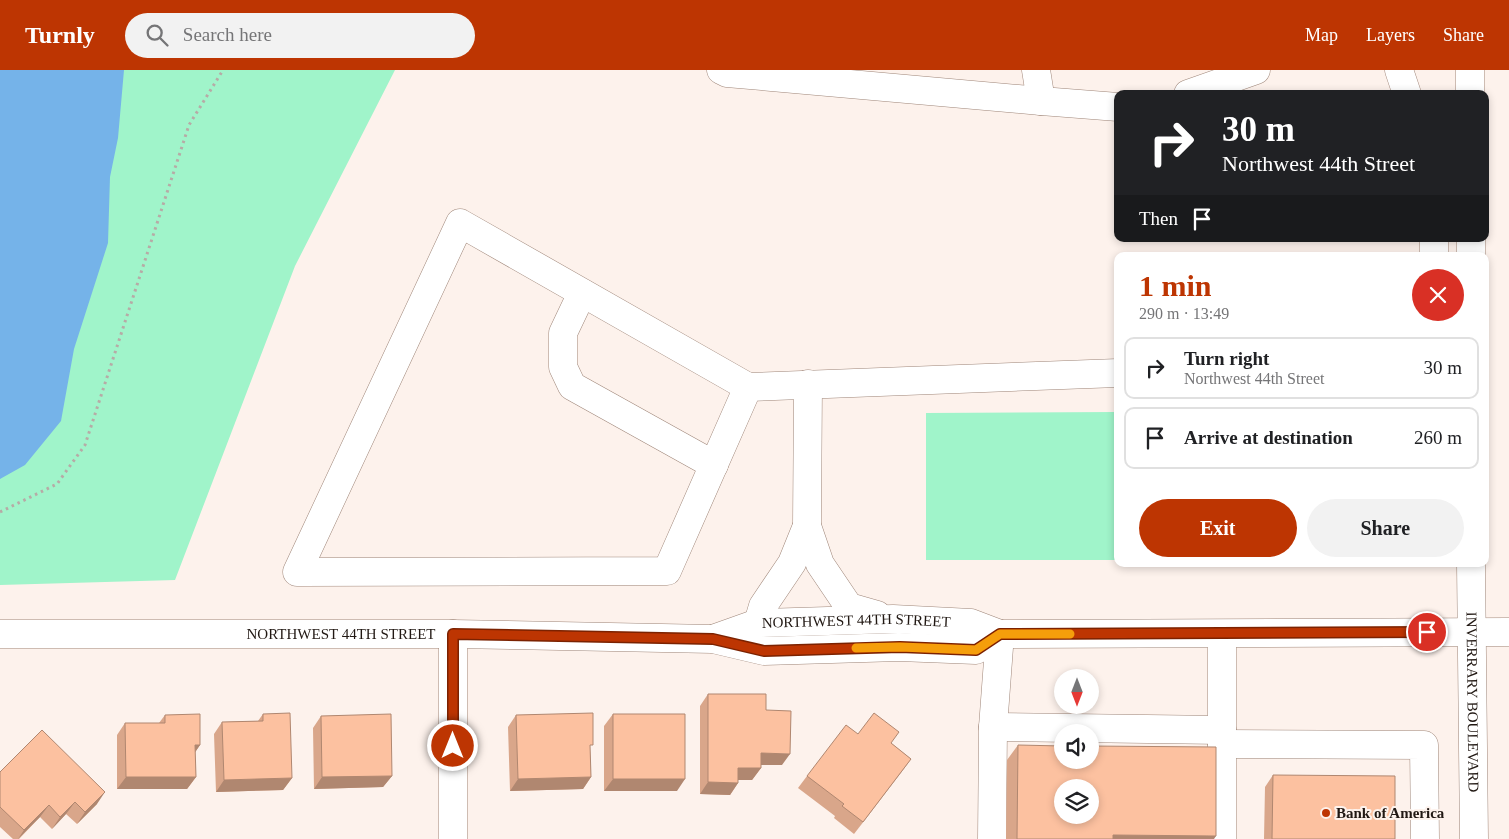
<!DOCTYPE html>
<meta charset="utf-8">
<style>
:root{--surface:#fff;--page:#f2f2f2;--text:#202124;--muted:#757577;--line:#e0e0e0;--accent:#bd3502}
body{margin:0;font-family:Georgia,serif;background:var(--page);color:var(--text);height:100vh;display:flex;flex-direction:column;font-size:19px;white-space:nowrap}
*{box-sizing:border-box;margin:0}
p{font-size:16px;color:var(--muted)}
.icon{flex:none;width:28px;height:28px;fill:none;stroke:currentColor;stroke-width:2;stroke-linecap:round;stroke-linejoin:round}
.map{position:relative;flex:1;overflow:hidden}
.side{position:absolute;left:1114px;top:182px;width:375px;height:315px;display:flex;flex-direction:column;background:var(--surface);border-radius:10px;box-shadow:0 2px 8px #0003}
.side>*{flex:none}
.banner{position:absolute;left:1114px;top:20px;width:375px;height:152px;border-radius:10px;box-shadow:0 2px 8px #0003;background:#202124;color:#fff;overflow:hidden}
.needle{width:32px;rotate:180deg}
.fabs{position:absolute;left:1054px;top:599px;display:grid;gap:10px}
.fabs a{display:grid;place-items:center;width:45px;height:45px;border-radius:50%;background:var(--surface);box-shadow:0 2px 8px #0003;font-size:25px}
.pin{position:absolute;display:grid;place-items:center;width:42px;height:42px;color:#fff;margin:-21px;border:2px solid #fff;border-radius:50%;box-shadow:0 1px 5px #0007}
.me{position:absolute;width:55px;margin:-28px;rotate:0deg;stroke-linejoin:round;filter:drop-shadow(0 0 4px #0008)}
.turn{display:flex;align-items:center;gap:18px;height:105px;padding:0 25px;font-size:22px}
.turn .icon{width:65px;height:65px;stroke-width:2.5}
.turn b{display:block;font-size:35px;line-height:42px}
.then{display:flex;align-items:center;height:48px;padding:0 25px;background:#0003;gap:10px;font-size:19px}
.round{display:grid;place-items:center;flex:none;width:52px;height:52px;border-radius:26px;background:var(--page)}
.overview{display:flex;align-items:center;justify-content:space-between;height:85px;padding:0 25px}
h1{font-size:30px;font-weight:800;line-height:38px;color:var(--accent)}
.primary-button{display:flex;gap:10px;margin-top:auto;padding:10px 25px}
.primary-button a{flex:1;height:58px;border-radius:30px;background:var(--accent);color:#fff;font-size:20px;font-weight:800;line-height:58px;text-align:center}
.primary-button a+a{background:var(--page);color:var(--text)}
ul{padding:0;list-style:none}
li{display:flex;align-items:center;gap:15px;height:62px;margin:0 10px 8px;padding:0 15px;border:2px solid var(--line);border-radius:10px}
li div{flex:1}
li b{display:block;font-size:19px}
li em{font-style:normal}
header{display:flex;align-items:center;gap:30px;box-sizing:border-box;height:70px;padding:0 25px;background:var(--accent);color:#fff}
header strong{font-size:24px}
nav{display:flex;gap:28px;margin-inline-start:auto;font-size:18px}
.search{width:350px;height:45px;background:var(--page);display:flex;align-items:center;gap:12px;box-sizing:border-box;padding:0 18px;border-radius:28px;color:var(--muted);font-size:19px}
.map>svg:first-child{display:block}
</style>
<header>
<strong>Turnly</strong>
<div class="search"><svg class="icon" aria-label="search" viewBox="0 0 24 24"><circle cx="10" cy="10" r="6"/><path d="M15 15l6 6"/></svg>Search here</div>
<nav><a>Map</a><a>Layers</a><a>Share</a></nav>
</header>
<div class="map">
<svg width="1509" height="769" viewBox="0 0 1509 769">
<rect width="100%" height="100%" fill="#fdf2ec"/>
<!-- green -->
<path fill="#a0f4ca" d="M 0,0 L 395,0 L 295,196 L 175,510 L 0,515 Z
M 1117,342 L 1117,490 L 926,490 L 926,343 Z"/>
<!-- water -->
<path fill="#75b3e9" d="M 0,0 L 124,0 L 118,68 L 110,107 L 108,173 L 74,279 L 61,351 L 25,395 L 0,409 Z"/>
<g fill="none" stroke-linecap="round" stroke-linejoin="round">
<!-- minor casing -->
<g stroke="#9f8679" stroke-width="29">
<g id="minor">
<path d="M 721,0 L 727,3 L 1041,31 L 1036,0"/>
<path d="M 1399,0 L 1407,24"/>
<path d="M 1470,0 L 1470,24"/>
<path d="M 1188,24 L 1256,0"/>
<path d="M 1041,31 L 1118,37"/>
<path d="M 1471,169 L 1471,186"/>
<path d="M 1434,186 L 1434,169"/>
<path d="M 582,223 L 563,263 L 563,297 L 572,316 L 714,395"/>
<path d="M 808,314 L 807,456 L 820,494 L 849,537 L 877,545"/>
<path d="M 748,317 L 667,501 L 297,502 L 460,153 L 748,317 L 1118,303"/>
<path id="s1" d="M 1471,494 L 1474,769"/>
<path d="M 758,553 L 763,536 L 792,493 L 807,456"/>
<path id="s2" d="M 0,564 L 453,564 L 713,569 L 764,581 L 899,577 L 976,580 L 1000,564"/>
<path d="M 1222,564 L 1222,769"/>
<path id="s3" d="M 713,569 L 758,553 L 893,549 L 971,553 L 1000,564 L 1509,562"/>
<path d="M 993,657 L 1222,660"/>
<path d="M 1222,674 L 1424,675 L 1425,769"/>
<path d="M 453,769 L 453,564"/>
<path d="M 992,769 L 993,657 L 1000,564"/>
</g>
</g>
<!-- path -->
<path stroke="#b6aba6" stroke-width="3" stroke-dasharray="2.5 4" stroke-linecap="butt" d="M 0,442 L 57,414 L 85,375 L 189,55 L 223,0"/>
<!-- minor -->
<use href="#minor" stroke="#fff" stroke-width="28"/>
</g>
<!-- wall -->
<path fill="#d9a68a" d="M 708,624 L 766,640 L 782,695 L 761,695 L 761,698 L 752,710 L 738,710 L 738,713 L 730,725 L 700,724 L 700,636 Z
M 263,644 L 292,708 L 283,720 L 216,722 L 214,664 L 222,652 L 258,651 Z
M 613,644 L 677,721 L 604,721 L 604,656 Z
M 165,645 L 200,675 L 195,682 L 196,707 L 187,719 L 117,719 L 117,665 L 125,653 L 159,653 Z
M 516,645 L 590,679 L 591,707 L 583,719 L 510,721 L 508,657 Z
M 321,646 L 392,706 L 383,717 L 314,719 L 313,658 Z
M 858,664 L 891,673 L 911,689 L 854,764 L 834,748 L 835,746 L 798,718 L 807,706 Z
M 1018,675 L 1214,769 L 1006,769 L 1007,690 Z
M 0,702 L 97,734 L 77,754 L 66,744 L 52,759 L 40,747 L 19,769 L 13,769 L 0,757 Z
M 1273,705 L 1395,769 L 1264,769 L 1265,717 Z"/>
<!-- shaded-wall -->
<path fill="#b08770" d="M 195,675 L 200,675 L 192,687 Z
M 761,683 L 790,684 L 782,695 L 752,695 Z
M 911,689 L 903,700 L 854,764 L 863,752 Z
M 738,698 L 761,698 L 752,710 L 730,710 Z
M 392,706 L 383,717 L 314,719 L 322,707 Z
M 126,707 L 196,707 L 187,719 L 117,719 Z
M 591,707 L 583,719 L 510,721 L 518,709 Z
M 292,708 L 283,720 L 216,722 L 224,710 Z
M 613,709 L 685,709 L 677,721 L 604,721 Z
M 708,712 L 738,713 L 730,725 L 700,724 Z
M 105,722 L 97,734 L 77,754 L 85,742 Z
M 75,732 L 66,744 L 52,759 L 60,747 Z
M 49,735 L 40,747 L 18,769 L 24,760 Z
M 1113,765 L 1216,766 L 1214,769 L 1110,769 Z"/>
<!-- building -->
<path fill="#fcc1a0" stroke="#b08770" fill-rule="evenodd" d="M 708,624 L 766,624 L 766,640 L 791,641 L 790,684 L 761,683 L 761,698 L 738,698 L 738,713 L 708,712 Z
M 290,643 L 292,708 L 224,710 L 222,652 L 263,651 L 263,644 Z
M 593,643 L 593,675 L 590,675 L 591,707 L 518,709 L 516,645 Z
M 874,643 L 899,662 L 891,673 L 911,689 L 863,752 L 842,736 L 844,734 L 807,706 L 846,655 L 858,664 Z
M 200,644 L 200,675 L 195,675 L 196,707 L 126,707 L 125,653 L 165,653 L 165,645 Z
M 391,644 L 392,706 L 322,707 L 321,646 Z
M 613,644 L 685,644 L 685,709 L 613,709 Z
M 42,660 L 105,722 L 85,742 L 75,732 L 60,747 L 49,735 L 24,760 L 0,737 L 0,702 Z
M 1018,675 L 1062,676 L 1062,690 L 1090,690 L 1090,676 L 1216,677 L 1216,766 L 1113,765 L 1113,769 L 1017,769 ZM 1062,718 L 1090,718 L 1090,745 L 1062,745 Z
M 1273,705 L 1395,706 L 1395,769 L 1272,769 Z"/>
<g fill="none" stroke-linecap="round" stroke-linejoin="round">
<!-- route casing -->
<g stroke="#7b2201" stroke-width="12">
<path id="route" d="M 453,676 L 453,564 L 713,569 L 764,581 L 900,577 L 976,580 L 1000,564 L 1427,562"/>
</g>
<!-- route -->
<use href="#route" stroke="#bd3502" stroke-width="9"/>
<!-- slow -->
<path stroke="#f59e0b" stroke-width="9" d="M 856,578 L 900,577 L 976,580 L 1000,564 L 1070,564"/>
</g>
<!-- markers -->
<circle fill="#bd3502" stroke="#fdf2ec" stroke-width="2" cx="1326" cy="743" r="5"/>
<g text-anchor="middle" stroke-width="4" stroke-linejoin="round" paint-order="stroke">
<!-- street labels -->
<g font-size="15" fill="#211813" stroke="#fdf2ec">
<text dy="5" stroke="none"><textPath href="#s3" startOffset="146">NORTHWEST 44TH STREET</textPath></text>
<text dy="5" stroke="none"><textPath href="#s2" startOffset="341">NORTHWEST 44TH STREET</textPath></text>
<text dy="5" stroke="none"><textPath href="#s1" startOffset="138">INVERRARY BOULEVARD</textPath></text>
</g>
<!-- poi labels -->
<g font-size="15" font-weight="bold" fill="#211813" stroke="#fdf2ec" text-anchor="start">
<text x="1336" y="748">Bank of America</text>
</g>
</g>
</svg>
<div class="fabs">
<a><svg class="needle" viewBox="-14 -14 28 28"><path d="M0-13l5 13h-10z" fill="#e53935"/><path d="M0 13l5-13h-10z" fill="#757577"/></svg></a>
<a><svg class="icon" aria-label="sound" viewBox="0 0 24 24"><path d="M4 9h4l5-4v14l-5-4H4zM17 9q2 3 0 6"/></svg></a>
<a><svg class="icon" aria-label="layers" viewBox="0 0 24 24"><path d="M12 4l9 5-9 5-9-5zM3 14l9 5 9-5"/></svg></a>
</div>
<div class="pin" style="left:1427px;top:562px;background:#d93025"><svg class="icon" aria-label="arrive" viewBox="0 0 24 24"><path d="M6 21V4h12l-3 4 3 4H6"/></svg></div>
<svg class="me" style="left:453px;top:676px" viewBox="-20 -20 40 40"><circle r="17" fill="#bd3502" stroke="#fff" stroke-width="3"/><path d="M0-11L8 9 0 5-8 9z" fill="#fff"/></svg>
<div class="banner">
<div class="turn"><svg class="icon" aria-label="right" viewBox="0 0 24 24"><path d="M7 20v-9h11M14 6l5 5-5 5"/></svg><div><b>30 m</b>Northwest 44th Street</div></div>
<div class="then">Then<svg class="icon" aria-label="arrive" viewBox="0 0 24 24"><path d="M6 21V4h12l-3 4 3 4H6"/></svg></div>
</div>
<section class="side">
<div class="overview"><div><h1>1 min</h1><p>290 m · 13:49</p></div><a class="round" style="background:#d93025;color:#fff"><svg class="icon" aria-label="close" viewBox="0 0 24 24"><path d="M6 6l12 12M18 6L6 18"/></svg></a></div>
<ul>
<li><svg class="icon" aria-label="right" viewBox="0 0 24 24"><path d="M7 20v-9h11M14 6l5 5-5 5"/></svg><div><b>Turn right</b><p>Northwest 44th Street</p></div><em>30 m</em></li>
<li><svg class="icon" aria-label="arrive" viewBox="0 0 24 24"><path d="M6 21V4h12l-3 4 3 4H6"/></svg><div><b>Arrive at destination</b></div><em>260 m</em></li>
</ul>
<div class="primary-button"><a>Exit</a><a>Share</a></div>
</section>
</div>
